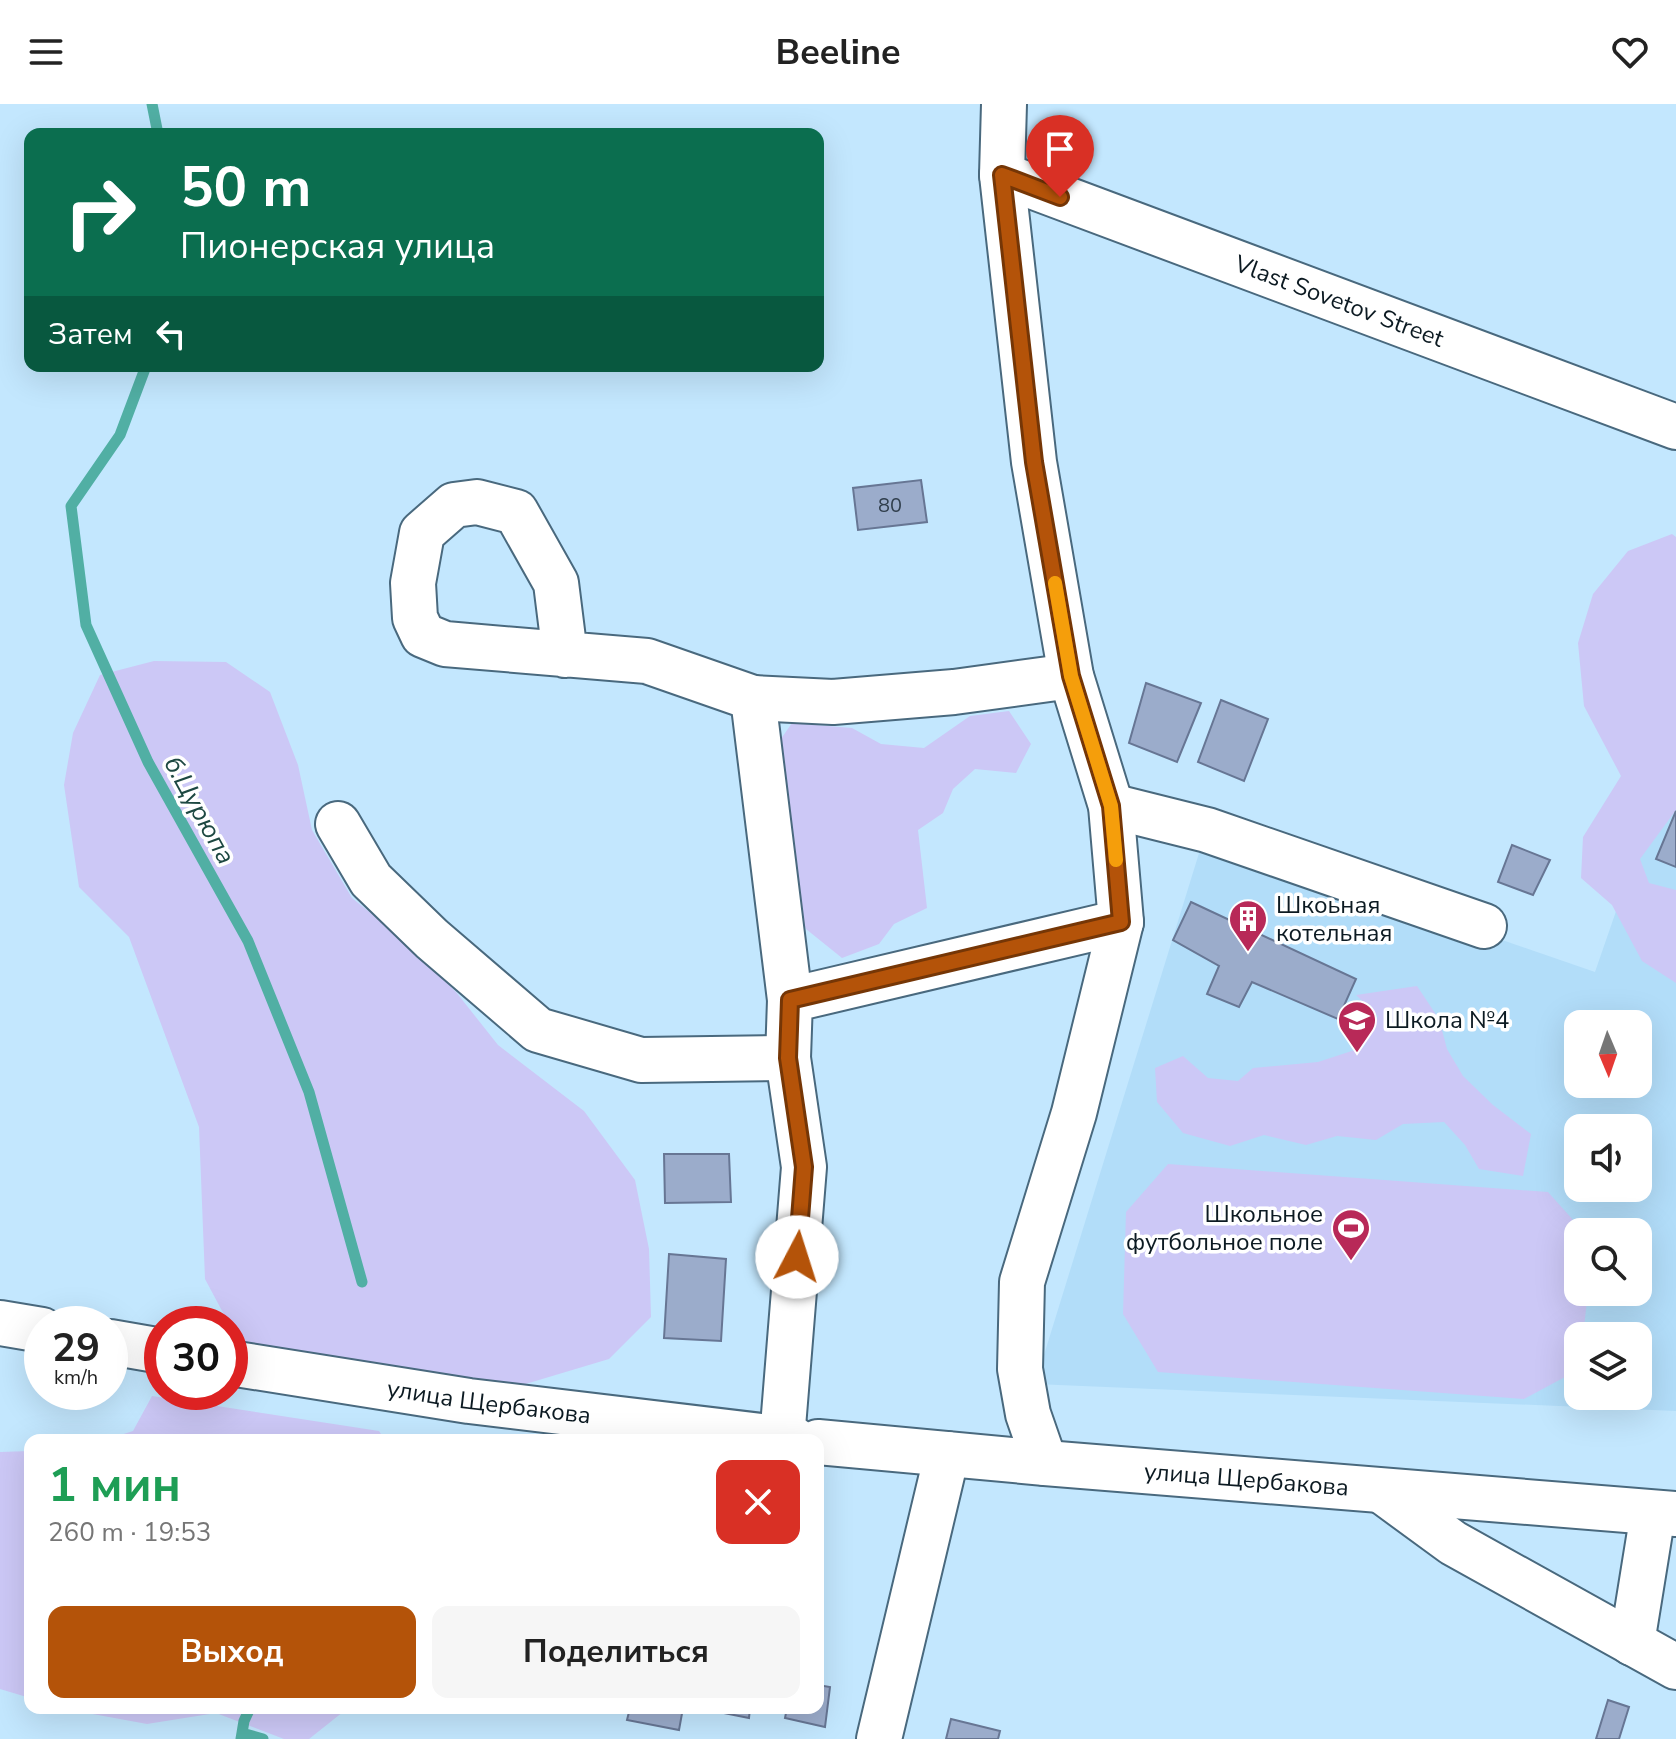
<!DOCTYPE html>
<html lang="ru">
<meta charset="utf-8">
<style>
:root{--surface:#fff;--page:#f6f6f6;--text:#222;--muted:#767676;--accent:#b45309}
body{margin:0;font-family:"Nunito Sans",sans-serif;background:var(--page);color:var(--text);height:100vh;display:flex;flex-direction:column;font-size:30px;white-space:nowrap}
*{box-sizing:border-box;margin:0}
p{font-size:26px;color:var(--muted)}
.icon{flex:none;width:44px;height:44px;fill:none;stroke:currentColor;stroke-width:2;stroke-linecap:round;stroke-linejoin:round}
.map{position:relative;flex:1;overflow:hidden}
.sheet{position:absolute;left:24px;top:1330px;width:800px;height:280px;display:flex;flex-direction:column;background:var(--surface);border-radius:16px;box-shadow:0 8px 32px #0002}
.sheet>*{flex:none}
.guide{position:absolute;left:24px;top:24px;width:800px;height:244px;border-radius:16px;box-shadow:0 8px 32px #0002;background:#0b6e4f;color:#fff;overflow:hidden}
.needle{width:52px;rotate:178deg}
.fabs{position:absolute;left:1564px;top:906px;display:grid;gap:16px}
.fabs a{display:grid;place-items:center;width:88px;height:88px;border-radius:16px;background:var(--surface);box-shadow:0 8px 32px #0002;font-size:40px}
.speed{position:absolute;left:24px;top:1202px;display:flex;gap:16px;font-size:40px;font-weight:700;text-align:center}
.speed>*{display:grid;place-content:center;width:104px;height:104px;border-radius:50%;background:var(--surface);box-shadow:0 8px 32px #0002;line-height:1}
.speed small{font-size:20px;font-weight:400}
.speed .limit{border:12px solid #d22;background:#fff;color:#111}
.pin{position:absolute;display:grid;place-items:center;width:68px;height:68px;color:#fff;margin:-82px -34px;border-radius:50% 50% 50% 0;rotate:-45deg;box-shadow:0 0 8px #0007}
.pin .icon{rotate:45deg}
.me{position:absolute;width:88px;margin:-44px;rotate:5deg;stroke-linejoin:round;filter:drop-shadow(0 0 6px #0008)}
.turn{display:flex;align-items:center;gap:28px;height:168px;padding:0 24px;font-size:36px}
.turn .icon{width:104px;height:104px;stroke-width:2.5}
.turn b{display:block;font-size:56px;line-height:68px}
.then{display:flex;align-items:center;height:76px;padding:0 24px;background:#0003;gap:16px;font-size:30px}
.round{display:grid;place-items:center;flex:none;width:84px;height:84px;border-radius:16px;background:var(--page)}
.overview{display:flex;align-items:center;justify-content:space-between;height:136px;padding:0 24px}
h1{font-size:48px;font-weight:700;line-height:60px;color:#1e9e55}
.primary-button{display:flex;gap:16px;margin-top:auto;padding:16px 24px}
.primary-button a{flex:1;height:92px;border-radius:16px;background:var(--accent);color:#fff;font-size:32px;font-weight:700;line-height:92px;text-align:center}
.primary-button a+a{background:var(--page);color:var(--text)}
header{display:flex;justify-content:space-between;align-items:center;height:104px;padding:0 24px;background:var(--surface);font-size:36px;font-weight:700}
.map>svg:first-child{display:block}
</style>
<header><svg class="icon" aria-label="menu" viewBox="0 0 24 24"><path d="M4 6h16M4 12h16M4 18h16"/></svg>Beeline<svg class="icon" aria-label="heart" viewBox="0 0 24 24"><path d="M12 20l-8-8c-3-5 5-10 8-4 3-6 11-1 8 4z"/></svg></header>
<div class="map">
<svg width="1676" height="1635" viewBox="0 0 1676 1635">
<rect width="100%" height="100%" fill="#c3e7fe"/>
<!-- built -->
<path fill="#b2ddf9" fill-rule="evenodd" d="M 1676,634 L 1676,1307 L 1035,1280 L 1204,733 L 1595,868 ZM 1578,920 L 1638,920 L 1638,980 L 1578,980 ZM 1578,1024 L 1638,1024 L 1638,1084 L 1578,1084 ZM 1578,1128 L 1638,1128 L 1638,1188 L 1578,1188 ZM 1578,1232 L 1638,1232 L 1638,1292 L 1578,1292 Z"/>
<!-- green -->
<path fill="#ccc8f6" d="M 1672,430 L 1676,433 L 1676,706 L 1640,755 L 1649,779 L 1676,786 L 1676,879 L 1642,857 L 1612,801 L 1581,774 L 1583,733 L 1621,672 L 1584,602 L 1578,539 L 1593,490 L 1628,447 Z
M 154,557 L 226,558 L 270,588 L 298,661 L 312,726 L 352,794 L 393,827 L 456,888 L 498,941 L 584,1007 L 635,1076 L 649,1145 L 651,1213 L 609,1255 L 469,1297 L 252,1263 L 205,1175 L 199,1023 L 129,833 L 79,783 L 64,681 L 73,629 L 100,571 Z
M 1009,607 L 1031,640 L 1016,669 L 975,665 L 953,685 L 943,709 L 918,726 L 927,804 L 894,820 L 879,840 L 842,854 L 806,825 L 789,788 L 776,642 L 792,619 L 852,624 L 881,640 L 924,644 L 970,612 Z
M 1417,882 L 1439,915 L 1447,945 L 1463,972 L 1493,1001 L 1531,1030 L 1523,1072 L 1479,1065 L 1465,1041 L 1444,1018 L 1403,1020 L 1376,1036 L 1337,1032 L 1306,1041 L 1264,1031 L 1230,1042 L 1183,1029 L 1157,998 L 1155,964 L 1183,952 L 1208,974 L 1238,977 L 1253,964 L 1318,958 L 1364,943 L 1378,912 L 1356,891 Z
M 1168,1060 L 1548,1088 L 1584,1128 L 1578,1128 L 1578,1188 L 1588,1188 L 1583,1232 L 1578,1232 L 1578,1266 L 1524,1295 L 1158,1268 L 1123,1210 L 1126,1108 Z
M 152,1292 L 379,1327 L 385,1336 L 105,1336 L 133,1327 Z
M 30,1347 L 30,1594 L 0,1585 L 0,1348 Z
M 60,1604 L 348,1604 L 309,1635 L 284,1635 L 216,1609 L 147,1620 Z"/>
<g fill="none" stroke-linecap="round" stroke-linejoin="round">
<!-- stream -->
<path stroke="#51afa4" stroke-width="11" d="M 152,0 L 158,30
M 146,262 L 120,331 L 71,402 L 86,521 L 148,658 L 248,837 L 309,988 L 362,1178
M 242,1629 L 263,1635
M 241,1635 L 244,1617 L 250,1604"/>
</g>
<!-- building -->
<path fill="#9baccb" stroke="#677694" stroke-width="2" d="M 921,376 L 927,418 L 858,426 L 853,384 Z
M 1146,579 L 1201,599 L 1177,658 L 1129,639 Z
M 1221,596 L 1268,615 L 1244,677 L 1198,658 Z
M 1676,707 L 1676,763 L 1656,755 Z
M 1512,741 L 1550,756 L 1533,791 L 1498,778 Z
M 1191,798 L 1356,875 L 1338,915 L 1252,878 L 1239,903 L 1207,890 L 1219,862 L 1173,836 Z
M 664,1050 L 729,1050 L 731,1098 L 665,1099 Z
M 669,1150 L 726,1155 L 721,1237 L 664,1234 Z
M 818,1581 L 830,1583 L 825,1623 L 785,1614 L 787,1604 L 818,1604 Z
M 1608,1596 L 1629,1603 L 1619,1635 L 1596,1635 Z
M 630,1604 L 683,1604 L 679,1626 L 627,1616 Z
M 699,1604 L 750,1604 L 749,1614 Z
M 951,1615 L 1000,1627 L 998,1635 L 946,1635 Z"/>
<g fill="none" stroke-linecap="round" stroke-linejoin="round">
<!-- minor casing -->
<g stroke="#49697e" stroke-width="48">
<g id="minor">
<path id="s1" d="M 1002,71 L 1676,323"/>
<path d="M 565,551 L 556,479 L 516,408 L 477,398 L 454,401 L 422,429 L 413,479 L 415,514 L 423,531 L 445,540 L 647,557 L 753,594 L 790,896"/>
<path d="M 753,594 L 833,598 L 954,588 L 1071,572"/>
<path d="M 1111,702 L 1207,726 L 1484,822"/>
<path d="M 338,720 L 371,776 L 432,835 L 538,926 L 641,956 L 788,954"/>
<path d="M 0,1219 L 42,1226"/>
<path d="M 110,1238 L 162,1247"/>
<path id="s2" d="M 230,1259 L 469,1297 L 795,1336"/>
<path d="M 782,1335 L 804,1063 L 788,954 L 790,896 L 1121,818 L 1111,702 L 1071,572 L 1034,358 L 1002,71 L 1004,0"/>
<path id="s3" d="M 818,1338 L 1045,1359 L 1676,1410"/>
<path d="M 1045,1359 L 1028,1310 L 1020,1265 L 1022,1178 L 1074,1009 L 1121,818"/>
<path d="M 1382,1387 L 1453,1439 L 1676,1563"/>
<path d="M 1632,1539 L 1653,1409"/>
<path d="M 879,1635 L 947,1350"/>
</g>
</g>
<!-- minor -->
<use href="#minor" stroke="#fff" stroke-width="44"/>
</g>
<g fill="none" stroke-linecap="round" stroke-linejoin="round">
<!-- route casing -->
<g stroke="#753606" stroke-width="20">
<path id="route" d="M 797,1153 L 804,1063 L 788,954 L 790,896 L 1121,818 L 1111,702 L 1071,572 L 1034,358 L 1002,71 L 1060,93"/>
</g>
<!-- route -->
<use href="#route" stroke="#b45309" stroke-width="14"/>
<!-- slow -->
<path stroke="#f59e0b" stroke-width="14" d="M 1055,479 L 1071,572 L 1111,702 L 1116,756"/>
</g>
<!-- icons -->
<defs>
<g id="building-pin" transform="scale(2)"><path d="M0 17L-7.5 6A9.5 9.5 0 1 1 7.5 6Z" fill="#b82958" stroke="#fff"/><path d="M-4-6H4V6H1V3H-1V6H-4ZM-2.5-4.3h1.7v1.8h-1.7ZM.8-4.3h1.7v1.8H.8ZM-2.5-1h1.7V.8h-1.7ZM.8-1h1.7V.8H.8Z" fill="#fff"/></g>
<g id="school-pin" transform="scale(2)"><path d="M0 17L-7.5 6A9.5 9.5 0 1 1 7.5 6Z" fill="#b82958" stroke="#fff"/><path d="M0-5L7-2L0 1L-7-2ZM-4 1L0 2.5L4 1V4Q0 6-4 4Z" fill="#fff"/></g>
<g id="stadium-pin" transform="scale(2)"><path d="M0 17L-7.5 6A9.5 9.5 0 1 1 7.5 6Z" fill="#b82958" stroke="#fff"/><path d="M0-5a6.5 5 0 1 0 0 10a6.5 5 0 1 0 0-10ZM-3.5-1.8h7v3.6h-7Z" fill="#fff"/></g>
</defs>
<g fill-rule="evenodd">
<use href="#building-pin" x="1248" y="815"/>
<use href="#school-pin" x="1357" y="916"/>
<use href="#stadium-pin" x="1351" y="1124"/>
</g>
<g text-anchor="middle" stroke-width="7" stroke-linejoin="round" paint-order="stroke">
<!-- number labels -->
<g font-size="20" fill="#303e4c">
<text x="890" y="408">80</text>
</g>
<!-- street labels -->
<g font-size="24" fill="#0c1a22" stroke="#fff">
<text dy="8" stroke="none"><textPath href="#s1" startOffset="360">Vlast Sovetov Street</textPath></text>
<text dy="8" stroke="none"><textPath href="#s2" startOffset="262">улица Щербакова</textPath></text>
<text dy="8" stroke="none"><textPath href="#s3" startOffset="430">улица Щербакова</textPath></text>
</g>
<!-- poi labels -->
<g font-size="24" fill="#0c1a22" stroke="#fff" text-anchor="start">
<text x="1276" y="809">Шкоьная<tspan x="1276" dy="28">котельная</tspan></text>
<text x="1385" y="924">Школа №4</text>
<text x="1323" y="1118" text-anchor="end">Школьное<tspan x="1323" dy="28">футбольное поле</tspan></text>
</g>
<!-- water labels -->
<g font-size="26" font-style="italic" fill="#1d4842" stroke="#fff">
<text transform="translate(200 706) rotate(61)" y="9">б.Цурюпа</text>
</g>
</g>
</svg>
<div class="fabs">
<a><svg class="needle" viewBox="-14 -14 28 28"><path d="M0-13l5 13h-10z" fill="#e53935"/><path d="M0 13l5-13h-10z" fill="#767676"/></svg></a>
<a><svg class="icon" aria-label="sound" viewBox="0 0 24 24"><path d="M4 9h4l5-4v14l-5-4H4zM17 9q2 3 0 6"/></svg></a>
<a><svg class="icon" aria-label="search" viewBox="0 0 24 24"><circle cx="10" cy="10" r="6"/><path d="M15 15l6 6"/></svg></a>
<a><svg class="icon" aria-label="layers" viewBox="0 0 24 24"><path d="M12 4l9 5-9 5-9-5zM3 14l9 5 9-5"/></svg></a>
</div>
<div class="speed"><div>29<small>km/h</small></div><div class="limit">30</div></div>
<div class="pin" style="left:1060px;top:93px;background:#d93025"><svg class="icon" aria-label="arrive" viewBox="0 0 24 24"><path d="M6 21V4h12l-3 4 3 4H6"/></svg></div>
<svg class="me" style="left:797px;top:1153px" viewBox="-20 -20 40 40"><circle r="19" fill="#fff"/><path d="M0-13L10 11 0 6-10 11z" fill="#b45309"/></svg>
<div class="guide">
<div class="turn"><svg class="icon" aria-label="right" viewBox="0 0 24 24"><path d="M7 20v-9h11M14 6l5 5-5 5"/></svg><div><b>50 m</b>Пионерская улица</div></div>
<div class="then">Затем<svg class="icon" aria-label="left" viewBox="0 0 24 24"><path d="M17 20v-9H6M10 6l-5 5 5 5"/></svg></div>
</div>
<section class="sheet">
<div class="overview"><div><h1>1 мин</h1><p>260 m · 19:53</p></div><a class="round" style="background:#d93025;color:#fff"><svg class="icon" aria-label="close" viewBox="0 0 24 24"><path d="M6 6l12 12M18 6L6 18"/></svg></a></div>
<div class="primary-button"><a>Выход</a><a>Поделиться</a></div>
</section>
</div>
